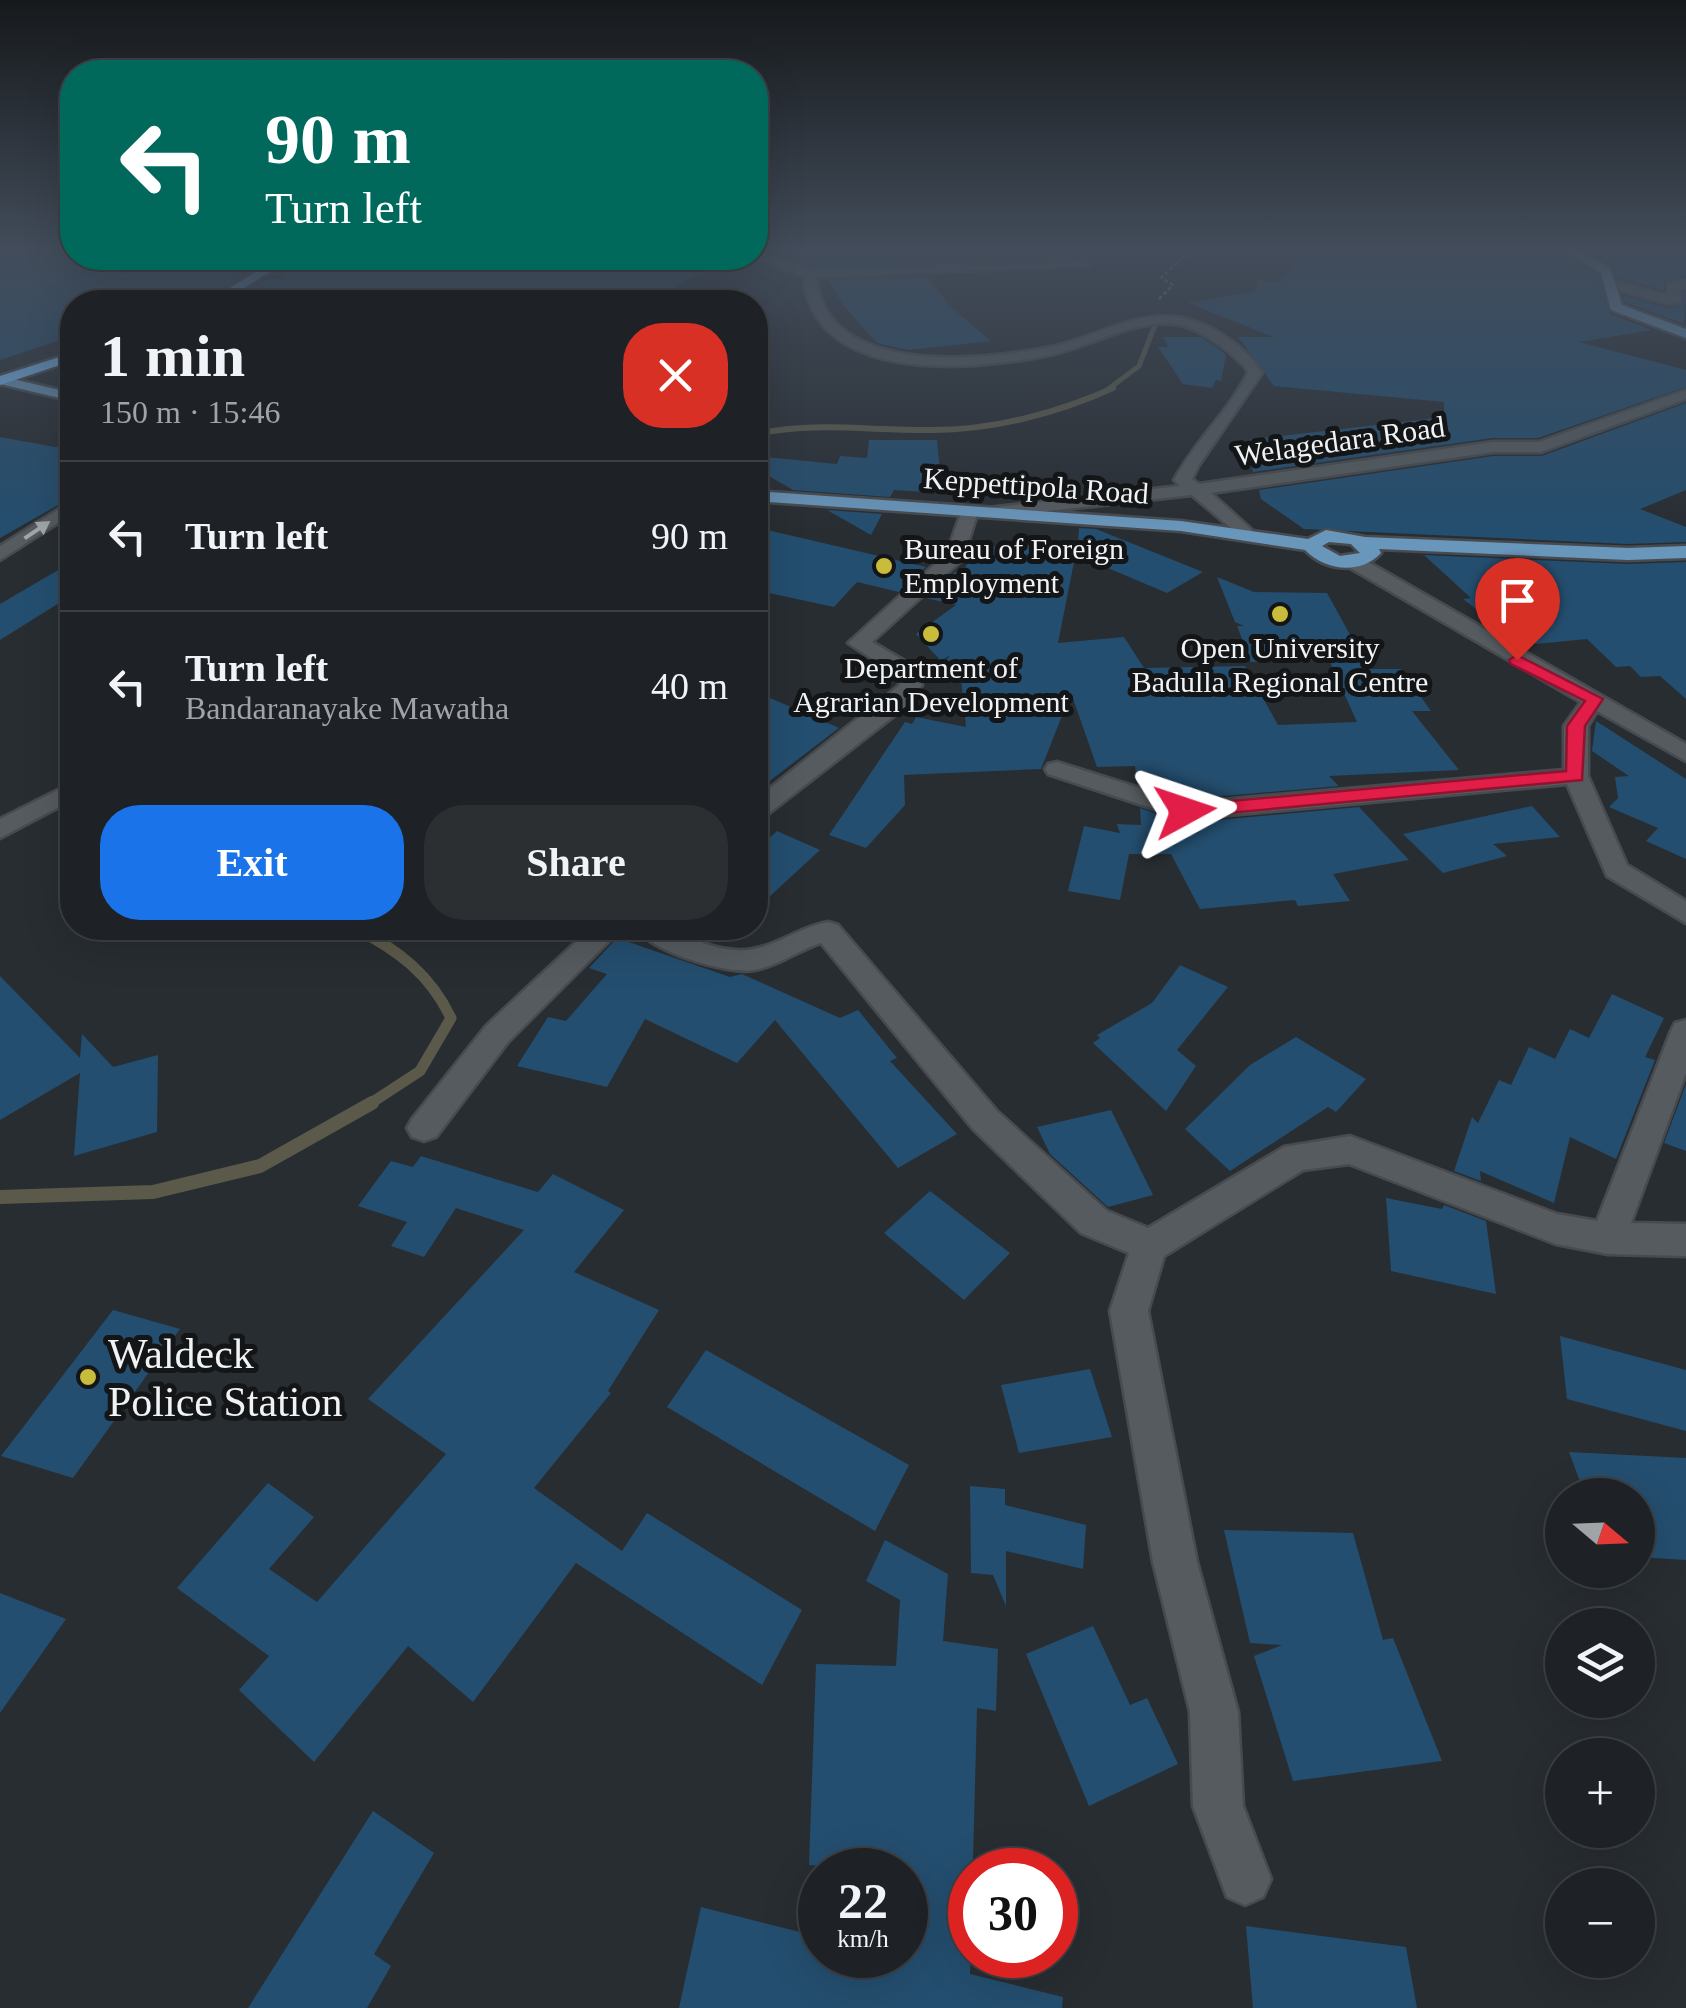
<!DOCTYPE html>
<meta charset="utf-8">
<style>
:root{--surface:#1e2226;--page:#2b2f32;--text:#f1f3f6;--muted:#a1a4a7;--line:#3c3f43;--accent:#1a73e8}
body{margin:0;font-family:Georgia,serif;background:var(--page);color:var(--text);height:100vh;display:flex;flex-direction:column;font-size:38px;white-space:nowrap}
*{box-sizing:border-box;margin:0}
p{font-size:32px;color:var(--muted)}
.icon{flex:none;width:55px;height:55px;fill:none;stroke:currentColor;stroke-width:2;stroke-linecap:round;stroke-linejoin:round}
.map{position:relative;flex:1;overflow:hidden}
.panel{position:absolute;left:60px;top:290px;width:708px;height:650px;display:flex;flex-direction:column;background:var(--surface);border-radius:40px;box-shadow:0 10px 40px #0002,0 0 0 2px var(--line)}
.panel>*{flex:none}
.top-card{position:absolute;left:60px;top:60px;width:708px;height:210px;border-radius:40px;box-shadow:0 10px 40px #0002,0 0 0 2px var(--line);background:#00695c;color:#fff;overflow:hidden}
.needle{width:65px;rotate:109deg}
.tools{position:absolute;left:1545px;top:1478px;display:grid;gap:20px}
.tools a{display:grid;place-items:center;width:110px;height:110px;border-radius:50%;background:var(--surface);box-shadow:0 10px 40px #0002,0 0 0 2px var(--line);font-size:50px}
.speed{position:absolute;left:798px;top:1848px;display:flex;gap:20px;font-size:50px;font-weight:700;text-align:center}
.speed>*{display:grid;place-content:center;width:130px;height:130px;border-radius:50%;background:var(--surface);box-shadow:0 10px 40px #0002,0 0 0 2px var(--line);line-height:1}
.speed small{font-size:25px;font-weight:400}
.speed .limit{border:15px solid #d22;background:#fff;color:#111}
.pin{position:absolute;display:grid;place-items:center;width:85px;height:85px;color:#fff;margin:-102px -42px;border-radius:50% 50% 50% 0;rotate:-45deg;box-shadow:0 0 10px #0007}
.pin .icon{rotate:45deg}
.me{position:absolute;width:110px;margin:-55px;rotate:85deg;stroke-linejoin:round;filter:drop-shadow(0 0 8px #0008)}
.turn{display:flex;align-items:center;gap:35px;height:210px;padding:0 40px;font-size:45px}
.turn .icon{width:130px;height:130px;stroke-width:2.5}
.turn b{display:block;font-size:70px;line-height:85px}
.round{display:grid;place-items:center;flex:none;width:105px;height:105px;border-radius:40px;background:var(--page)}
.head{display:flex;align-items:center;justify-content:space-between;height:170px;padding:0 40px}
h1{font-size:60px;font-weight:600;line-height:75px}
.cta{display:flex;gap:20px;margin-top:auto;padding:20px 40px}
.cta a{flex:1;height:115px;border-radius:40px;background:var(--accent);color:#fff;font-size:40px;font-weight:600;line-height:115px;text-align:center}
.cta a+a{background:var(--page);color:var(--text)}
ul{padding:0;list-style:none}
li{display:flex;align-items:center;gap:30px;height:150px;padding:0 40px;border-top:2px solid var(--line)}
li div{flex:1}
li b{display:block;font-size:38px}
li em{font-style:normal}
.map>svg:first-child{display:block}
</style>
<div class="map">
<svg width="1686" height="2008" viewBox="0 0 1686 2008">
<rect width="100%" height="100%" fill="#282d32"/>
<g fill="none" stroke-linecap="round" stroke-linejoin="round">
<!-- stream-far3 -->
<path stroke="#5b5a4a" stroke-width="5" d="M 1107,390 L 1139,366 L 1155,325"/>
<!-- stream-far2 -->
<path stroke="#5b5a4a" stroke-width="6" d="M 755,434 C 815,421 872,431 933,430 C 993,430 1058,413 1113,388"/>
<!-- stream-far1 -->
<path stroke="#5b5a4a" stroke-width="11" d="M 355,928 C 398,950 430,974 451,1018 L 420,1071 L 368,1105"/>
<!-- stream -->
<path stroke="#5b5a4a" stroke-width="14" d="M 0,1197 L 153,1192 L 260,1166 L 372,1103"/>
</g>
<!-- building -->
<path fill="#244e6f" d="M 812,251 L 907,251 L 917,263 L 820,266 Z
M 1562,251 L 1598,275 L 1610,314 L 1652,330 L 1579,342 L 1686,370 L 1686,387 L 1538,438 L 1492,438 L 1253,472 L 1249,458 L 1254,457 L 1240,446 L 1253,445 L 1247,440 L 1444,417 L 1444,402 L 1274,386 L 1238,337 L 1274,337 L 1188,303 L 1255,291 L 1259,280 L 1280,282 L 1305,252 Z
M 1588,251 L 1686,254 L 1686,276 L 1665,281 L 1664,291 L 1617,277 L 1612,265 Z
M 57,255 L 168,258 L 246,274 L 205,302 L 72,302 L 72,319 L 67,321 L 72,336 L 0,360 L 0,258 Z
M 294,258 L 419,270 L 428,260 L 406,258 L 726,258 L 650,302 L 466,302 L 375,293 L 370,296 L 251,288 L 267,278 L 283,279 L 284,267 Z
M 927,276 L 950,306 L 991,341 L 908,350 L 877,343 L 842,304 L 829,280 Z
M 1683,292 L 1686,292 L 1684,324 L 1625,302 L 1623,295 L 1669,308 L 1683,304 Z
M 1163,337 L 1201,337 L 1219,349 L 1226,355 L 1221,381 L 1216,380 L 1212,388 L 1183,384 L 1158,347 L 1168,347 Z
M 1686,403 L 1686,490 L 1640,509 L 1686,527 L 1686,542 L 1628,544 L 1304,529 L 1261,499 L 1259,490 L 1493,456 L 1542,456 Z
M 0,437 L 72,450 L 62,455 L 72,457 L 72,497 L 0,538 Z
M 869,440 L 937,440 L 942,493 L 894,490 L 890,497 L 793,490 L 755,468 L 755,456 L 837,464 L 840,456 L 867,458 Z
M 827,510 L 882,514 L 871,535 Z
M 755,527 L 926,567 L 899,592 L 857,582 L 834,607 L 755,590 Z
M 1079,528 L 1096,529 L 1203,572 L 1167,593 L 1077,555 Z
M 1005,540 L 1062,545 L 1074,562 L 1058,643 L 1124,637 L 1144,668 L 1245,666 L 1278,725 L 1357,722 L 1329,660 L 1251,662 L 1237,626 L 1244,626 L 1235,622 L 1217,577 L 1254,592 L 1327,593 L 1369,669 L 1401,669 L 1431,711 L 1412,711 L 1459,770 L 1329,776 L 1339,786 L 1187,799 L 1137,783 L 1135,766 L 1097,767 L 1071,693 L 1041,769 L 904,775 L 905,805 L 866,848 L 829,835 L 905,722 L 912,724 L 916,717 L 966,727 L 960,669 L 945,663 L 950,655 L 941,661 L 916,634 L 956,605 L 926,598 L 958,569 L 965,570 L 968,559 L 978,560 L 982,545 L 1004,547 Z
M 1424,555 L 1628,564 L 1686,562 L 1686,699 L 1660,676 L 1641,677 L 1630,666 L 1616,667 L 1587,639 L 1536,644 L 1512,623 L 1498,626 L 1463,599 L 1471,598 Z
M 72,562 L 72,595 L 0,640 L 0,604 Z
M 770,698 L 839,728 L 755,792 L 755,711 Z
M 1596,721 L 1686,779 L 1686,859 L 1646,841 L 1658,828 L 1609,807 L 1618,798 L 1615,777 L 1629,776 L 1592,751 Z
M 1532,806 L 1560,837 L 1493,844 L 1507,856 L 1443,873 L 1403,834 Z
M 1359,807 L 1409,860 L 1333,874 L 1350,901 L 1298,906 L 1295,900 L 1200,909 L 1171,854 L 1129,854 L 1120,900 L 1068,891 L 1084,826 L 1120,833 L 1117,824 L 1141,825 L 1140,808 L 1185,823 Z
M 777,831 L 820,850 L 755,910 L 755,851 Z
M 617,938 L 730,977 L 742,974 L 840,1018 L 858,1010 L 897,1058 L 890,1061 L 957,1134 L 898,1168 L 775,1020 L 737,1063 L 645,1019 L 607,1087 L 517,1066 L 548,1017 L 566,1021 L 607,974 L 589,968 Z
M 1180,965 L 1228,987 L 1177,1050 L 1196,1066 L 1166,1111 L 1093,1043 L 1100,1038 L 1097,1035 L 1152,1003 Z
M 0,976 L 80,1058 L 82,1034 L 113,1067 L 158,1055 L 157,1132 L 74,1156 L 80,1073 L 0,1120 Z
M 1612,994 L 1664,1018 L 1645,1057 L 1655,1060 L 1616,1159 L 1570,1137 L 1554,1203 L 1480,1171 L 1481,1181 L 1454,1171 L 1472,1117 L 1478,1123 L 1499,1080 L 1511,1085 L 1529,1047 L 1555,1059 L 1570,1029 L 1589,1038 Z
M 1296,1037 L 1366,1079 L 1336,1112 L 1328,1107 L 1230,1171 L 1185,1129 L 1250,1065 Z
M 1686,1084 L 1686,1151 L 1664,1143 Z
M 1111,1110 L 1153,1195 L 1108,1207 L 1050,1154 L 1037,1127 Z
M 421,1156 L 538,1192 L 553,1174 L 624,1210 L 574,1272 L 659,1310 L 608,1391 L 611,1393 L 534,1488 L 622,1551 L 647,1513 L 802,1610 L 762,1685 L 576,1563 L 473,1702 L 408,1646 L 314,1762 L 239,1690 L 269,1656 L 177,1588 L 268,1483 L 314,1517 L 269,1569 L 317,1602 L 446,1454 L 368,1399 L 524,1230 L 456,1208 L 424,1257 L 391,1246 L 407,1222 L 358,1206 L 391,1161 L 413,1167 Z
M 930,1191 L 1010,1253 L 964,1300 L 884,1233 Z
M 1386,1198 L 1442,1209 L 1444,1205 L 1486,1221 L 1496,1294 L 1391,1271 Z
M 113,1310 L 180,1329 L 73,1478 L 1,1456 Z
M 1560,1336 L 1686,1370 L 1686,1431 L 1567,1399 Z
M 706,1350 L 909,1465 L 875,1531 L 667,1407 Z
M 1090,1369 L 1112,1437 L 1019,1453 L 1001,1385 Z
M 1569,1452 L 1686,1458 L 1686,1560 L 1638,1557 L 1638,1495 L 1585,1495 Z
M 970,1486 L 1005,1489 L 1005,1505 L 1086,1525 L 1083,1569 L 1006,1551 L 1006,1606 L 993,1575 L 971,1573 Z
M 1224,1530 L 1353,1533 L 1383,1640 L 1393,1638 L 1442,1761 L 1293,1781 L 1254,1656 L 1282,1645 L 1250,1643 Z
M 885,1540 L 948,1574 L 943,1641 L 998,1649 L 996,1711 L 977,1708 L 970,1974 L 1063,1997 L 1062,2008 L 679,2008 L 701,1907 L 820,1937 L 820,1955 L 905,1955 L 905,1870 L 809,1865 L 816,1664 L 896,1666 L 900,1600 L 866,1581 Z
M 0,1593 L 66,1619 L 0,1713 Z
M 1093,1626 L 1130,1705 L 1147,1698 L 1178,1764 L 1089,1806 L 1026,1654 Z
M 373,1811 L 434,1853 L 374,1954 L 391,1966 L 367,2008 L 248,2008 Z
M 1246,1926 L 1406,1947 L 1417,2008 L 1253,2008 Z"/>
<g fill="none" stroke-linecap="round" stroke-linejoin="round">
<!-- minor casing -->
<g stroke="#474b4f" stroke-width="5">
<path id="minor" d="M 755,251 L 811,270 L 1083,262 L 1089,266 L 816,277 C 825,377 981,361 1051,347 C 1094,338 1131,312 1176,317 C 1207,320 1246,346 1262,373 L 1199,465 L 1192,479 L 1199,484 L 1493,442 L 1539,442 L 1686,390 L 1686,399 L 1541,452 L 1493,452 L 1211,493 L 1252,530 L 1252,538 L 1245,540 L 1192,495 L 994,517 L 988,516 L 988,508 L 1180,486 L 1174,480 C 1195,441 1228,412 1248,373 L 1245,367 C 1228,349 1199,327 1175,324 C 1130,320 1092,347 1049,355 C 974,371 811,385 804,276 L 755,257 Z
M 172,258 L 201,258 L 275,270 L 269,274 Z
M 321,258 L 425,262 L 419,266 Z
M 1610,279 L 1668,296 L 1668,283 L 1686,280 L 1686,288 L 1679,289 L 1680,302 L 1668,304 L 1606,286 Z
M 232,290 L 338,298 L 344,302 L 228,297 Z
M 72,501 L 72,514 L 0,560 L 0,546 Z
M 963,507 L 978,511 L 963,559 L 872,642 L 915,667 L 922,685 L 908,705 L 764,817 L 755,820 L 755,800 L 900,685 L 897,675 L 848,643 L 947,553 Z
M 1347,558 L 1361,558 L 1686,744 L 1686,761 L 1597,711 L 1588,726 L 1588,776 L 1627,865 L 1686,901 L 1686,923 L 1607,876 L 1567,784 L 1185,819 L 1048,774 L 1045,769 L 1048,764 L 1057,762 L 1187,803 L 1564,770 L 1564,726 L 1581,702 L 1347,566 Z
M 72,783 L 72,800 L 0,838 L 0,819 Z
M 828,922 L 838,925 L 997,1111 L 1107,1211 L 1148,1228 L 1284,1147 L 1350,1136 L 1557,1214 L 1597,1221 L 1671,1031 L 1675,1023 L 1686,1020 L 1686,1073 L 1631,1223 L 1686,1224 L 1686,1256 L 1608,1254 L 1556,1244 L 1349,1164 L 1303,1170 L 1164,1256 L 1148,1311 L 1197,1562 L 1238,1712 L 1243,1806 L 1271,1879 L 1263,1897 L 1245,1905 L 1227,1897 L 1193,1806 L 1190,1712 L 1153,1562 L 1110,1311 L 1129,1253 L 1081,1233 L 973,1129 L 821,943 C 798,950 779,966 754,970 C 727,975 650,951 636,928 C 683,925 697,948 736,950 C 768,953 797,927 828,922 Z
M 591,928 L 622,928 L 508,1042 L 436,1137 L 424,1141 L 412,1137 L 407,1128 L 412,1119 L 486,1026 Z"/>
</g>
<!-- major casing -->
<g stroke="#474b4f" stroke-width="5">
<path id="major" d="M 1566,251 L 1580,251 L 1610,268 L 1622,305 L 1686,329 L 1686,338 L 1611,310 L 1601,273 Z
M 0,376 L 72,393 L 72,401 L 0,384 Z
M 755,491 L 1181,521 L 1308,539 L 1326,530 L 1365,537 L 1628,548 L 1686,546 L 1686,558 L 1628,560 L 1379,549 L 1381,553 C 1361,575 1325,571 1305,550 L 1181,531 L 755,501 ZM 1329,542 L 1351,544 L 1360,553 L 1340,556 L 1322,546 Z"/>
</g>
<!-- highway casing -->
<g stroke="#474b4f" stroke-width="5">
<path id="highway" d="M 278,258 L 291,258 L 222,302 L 208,302 Z
M 72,353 L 72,361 L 0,385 L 0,376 Z"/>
</g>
<!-- path -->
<path stroke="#7b8084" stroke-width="2.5" stroke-dasharray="4 2.5" stroke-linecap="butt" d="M 1159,299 L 1173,285 L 1161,278 L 1189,251"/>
<!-- minor -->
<use href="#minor" fill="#555b5f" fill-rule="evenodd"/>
<!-- major -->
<use href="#major" fill="#6996bb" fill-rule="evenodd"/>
<!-- highway -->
<use href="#highway" fill="#77bef9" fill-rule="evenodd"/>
</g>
<!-- one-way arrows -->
<defs><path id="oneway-solid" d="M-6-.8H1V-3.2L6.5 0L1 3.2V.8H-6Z" transform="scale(2.5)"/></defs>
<use fill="#a2a7aa" href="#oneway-solid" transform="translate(37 530) rotate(-34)"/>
<!-- sky -->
<linearGradient id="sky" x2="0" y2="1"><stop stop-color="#16191c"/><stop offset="0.47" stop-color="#424c5a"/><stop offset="1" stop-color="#424c5a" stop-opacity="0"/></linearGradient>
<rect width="1686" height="532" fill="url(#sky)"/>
<!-- route -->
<path fill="#e11d48" stroke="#92132f" stroke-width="2.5" d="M 1517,655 L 1603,699 L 1585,726 L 1582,780 L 1185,817 L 1175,811 L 1185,805 L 1566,771 L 1567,726 L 1585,701 L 1511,664 L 1509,660 Z"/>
<!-- markers -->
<g fill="#c9bb3b" stroke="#131517" stroke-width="4">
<circle cx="884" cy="566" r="10"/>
<circle cx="1280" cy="614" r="10"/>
<circle cx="931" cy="634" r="10"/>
<circle cx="88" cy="1377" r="10"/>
</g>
<g text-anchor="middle" stroke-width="10" stroke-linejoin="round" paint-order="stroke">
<!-- far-street labels -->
<g font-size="30" fill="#f0f3f6" stroke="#131517">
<text transform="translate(1340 441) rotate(-8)" y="10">Welagedara Road</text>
<text transform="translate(1036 486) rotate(4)" y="10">Keppettipola Road</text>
</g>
<!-- far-poi labels -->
<g font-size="30" fill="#f0f3f6" stroke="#131517">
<text x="904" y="559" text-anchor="start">Bureau of Foreign<tspan x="904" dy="34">Employment</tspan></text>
<text x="1280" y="658">Open University<tspan x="1280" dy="34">Badulla Regional Centre</tspan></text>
<text x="931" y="678">Department of<tspan x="931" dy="34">Agrarian Development</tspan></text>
</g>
<!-- near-poi labels -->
<g font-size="42" fill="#f0f3f6" stroke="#131517" text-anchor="start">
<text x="108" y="1368">Waldeck<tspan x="108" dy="48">Police Station</tspan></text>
</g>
</g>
</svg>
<div class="tools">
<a><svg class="needle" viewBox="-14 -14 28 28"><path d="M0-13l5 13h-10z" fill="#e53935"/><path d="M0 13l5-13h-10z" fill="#a1a4a7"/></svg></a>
<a><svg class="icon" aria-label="layers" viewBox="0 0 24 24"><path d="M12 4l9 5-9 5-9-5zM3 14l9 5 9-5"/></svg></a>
<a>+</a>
<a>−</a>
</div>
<div class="speed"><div>22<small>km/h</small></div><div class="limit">30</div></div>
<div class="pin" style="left:1517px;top:660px;background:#d93025"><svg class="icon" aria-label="arrive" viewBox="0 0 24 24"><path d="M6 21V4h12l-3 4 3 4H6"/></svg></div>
<svg class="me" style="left:1185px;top:811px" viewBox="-20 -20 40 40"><path d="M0-17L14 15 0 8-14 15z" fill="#e11d48" stroke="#fff" stroke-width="4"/></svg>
<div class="top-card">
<div class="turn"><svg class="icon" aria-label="left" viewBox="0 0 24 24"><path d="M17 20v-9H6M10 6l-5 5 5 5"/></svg><div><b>90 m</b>Turn left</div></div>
</div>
<section class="panel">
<div class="head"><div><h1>1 min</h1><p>150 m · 15:46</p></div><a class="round" style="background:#d93025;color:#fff"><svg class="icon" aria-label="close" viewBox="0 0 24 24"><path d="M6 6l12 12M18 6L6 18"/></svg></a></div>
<ul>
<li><svg class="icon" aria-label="left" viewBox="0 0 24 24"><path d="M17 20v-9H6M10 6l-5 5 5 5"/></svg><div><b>Turn left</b></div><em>90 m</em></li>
<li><svg class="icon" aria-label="left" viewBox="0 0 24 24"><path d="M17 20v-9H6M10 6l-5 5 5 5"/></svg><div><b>Turn left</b><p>Bandaranayake Mawatha</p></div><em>40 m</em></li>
</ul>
<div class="cta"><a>Exit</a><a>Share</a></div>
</section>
</div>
